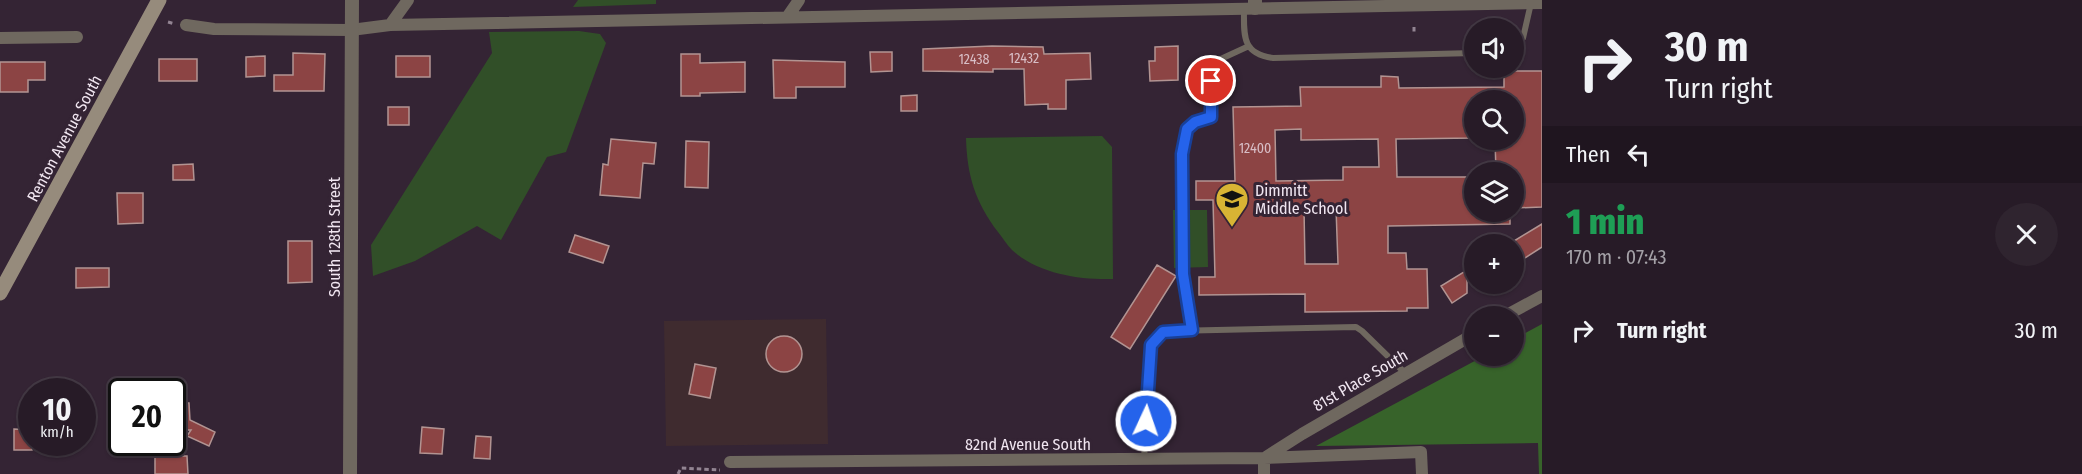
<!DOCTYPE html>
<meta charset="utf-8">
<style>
:root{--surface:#271b27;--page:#2f242f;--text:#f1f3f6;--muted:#a4a1a7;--line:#433944}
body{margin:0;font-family:"Fira Sans Condensed",sans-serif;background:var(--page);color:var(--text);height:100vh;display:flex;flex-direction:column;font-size:22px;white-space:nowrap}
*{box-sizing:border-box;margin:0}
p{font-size:20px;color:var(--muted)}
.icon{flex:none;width:33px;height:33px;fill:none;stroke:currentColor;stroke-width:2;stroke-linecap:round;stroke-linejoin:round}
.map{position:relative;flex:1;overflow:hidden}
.sheet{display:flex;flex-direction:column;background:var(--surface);width:540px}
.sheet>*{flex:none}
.banner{background:#271b27;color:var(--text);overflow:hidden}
.tools{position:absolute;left:1464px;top:18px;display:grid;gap:12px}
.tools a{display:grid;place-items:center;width:60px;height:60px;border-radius:50%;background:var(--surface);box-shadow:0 2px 4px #0004,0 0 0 2px var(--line);font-size:30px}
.speed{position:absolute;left:18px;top:378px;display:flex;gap:12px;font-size:30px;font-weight:700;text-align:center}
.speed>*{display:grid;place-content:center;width:78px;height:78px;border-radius:50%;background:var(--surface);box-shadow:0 2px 4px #0004,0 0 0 2px var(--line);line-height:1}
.speed small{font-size:15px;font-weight:400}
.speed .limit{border:3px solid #111;border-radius:9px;background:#fff;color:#111}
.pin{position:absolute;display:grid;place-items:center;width:51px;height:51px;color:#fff;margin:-26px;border:3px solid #fff;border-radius:50%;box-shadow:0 2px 6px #0007}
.me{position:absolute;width:66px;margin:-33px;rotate:3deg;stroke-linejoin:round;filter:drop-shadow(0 0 4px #0008)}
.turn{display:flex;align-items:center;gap:21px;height:126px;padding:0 24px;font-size:27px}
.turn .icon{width:78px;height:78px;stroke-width:2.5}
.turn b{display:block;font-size:42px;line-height:51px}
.then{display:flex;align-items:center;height:57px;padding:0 24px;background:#0003;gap:12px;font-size:22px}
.round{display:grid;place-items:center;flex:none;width:63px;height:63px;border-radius:32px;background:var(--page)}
.summary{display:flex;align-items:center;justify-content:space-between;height:102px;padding:0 24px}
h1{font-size:36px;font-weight:800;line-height:45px;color:#1e9e55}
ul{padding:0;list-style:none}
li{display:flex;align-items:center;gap:18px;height:90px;padding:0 24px}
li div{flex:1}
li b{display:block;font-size:22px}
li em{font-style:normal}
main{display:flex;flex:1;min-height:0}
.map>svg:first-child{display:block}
</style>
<main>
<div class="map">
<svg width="1542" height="474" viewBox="0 0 1542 474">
<rect width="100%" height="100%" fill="#342434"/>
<!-- industrial -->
<path fill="#3f2b2f" d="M 826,319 L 828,444 L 666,446 L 664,321 Z"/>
<!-- green -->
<path fill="#314f28" d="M 578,0 L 656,0 L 656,4 L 573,7 Z
M 579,31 L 600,34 L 606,43 L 566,152 L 547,157 L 501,240 L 477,226 L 415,261 L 373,276 L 371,245 L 492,53 L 489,32 Z
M 1102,136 L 1112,147 L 1113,279 C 1080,280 1038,274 1012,250 C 1007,245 1003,238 998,232 C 975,202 967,175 966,138 Z
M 1173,210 L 1207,210 L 1208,267 L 1174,268 Z"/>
<!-- forest -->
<path fill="#37632a" d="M 1542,324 L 1542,474 L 1539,474 L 1538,443 L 1316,446 L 1484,356 L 1514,356 L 1514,339 Z"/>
<!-- building -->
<path fill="#8c4444" stroke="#b29492" stroke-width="1.5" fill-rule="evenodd" d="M 992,46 L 1043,47 L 1044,54 L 1090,53 L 1091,79 L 1066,80 L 1066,109 L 1048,109 L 1048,104 L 1025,105 L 1024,69 L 993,69 L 993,72 L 923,71 L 923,49 Z
M 1178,46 L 1178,80 L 1150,81 L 1149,61 L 1155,61 L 1155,47 Z
M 870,52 L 892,52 L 892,71 L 871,72 Z
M 293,53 L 325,54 L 324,91 L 274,91 L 274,75 L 293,75 Z
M 681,54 L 700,54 L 700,63 L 745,62 L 745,92 L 700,93 L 700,96 L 681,96 Z
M 265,56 L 265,76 L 246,77 L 246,57 Z
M 396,56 L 430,56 L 430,77 L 396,77 Z
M 159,59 L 197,59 L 197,81 L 159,81 Z
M 773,60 L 845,62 L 845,87 L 796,87 L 796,98 L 774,98 Z
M 0,62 L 45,62 L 45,80 L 28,80 L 28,92 L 0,92 Z
M 1504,71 L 1542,71 L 1542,207 L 1514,208 L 1514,172 L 1496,172 L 1495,140 L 1514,140 L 1514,100 L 1474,100 L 1474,138 L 1396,139 L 1397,177 L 1474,177 L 1474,212 L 1510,212 L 1510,224 L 1388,226 L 1388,253 L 1406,253 L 1407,269 L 1427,269 L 1428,308 L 1407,308 L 1407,311 L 1305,312 L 1305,294 L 1199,295 L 1199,277 L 1215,277 L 1213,200 L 1196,200 L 1196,181 L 1235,181 L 1233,107 L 1301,106 L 1300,87 L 1381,87 L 1381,76 L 1398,77 L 1399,88 L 1504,87 ZM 1301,129 L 1301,140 L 1378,139 L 1379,167 L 1343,167 L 1343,180 L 1276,181 L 1275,130 ZM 1336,208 L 1338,264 L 1305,264 L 1304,209 Z
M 917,95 L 917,111 L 901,111 L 901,96 Z
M 388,107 L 409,107 L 409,125 L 388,125 Z
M 611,139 L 656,143 L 654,164 L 643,163 L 640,198 L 600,195 L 603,164 L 608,165 Z
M 686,141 L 709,142 L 708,188 L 685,187 Z
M 193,164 L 194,180 L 173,180 L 173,165 Z
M 117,193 L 143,193 L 143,223 L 118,224 Z
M 1542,224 L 1542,247 L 1514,265 L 1514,241 Z
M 575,235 L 609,246 L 603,263 L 569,252 Z
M 288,241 L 312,241 L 312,282 L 288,283 Z
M 1157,265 L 1176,276 L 1130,349 L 1111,337 Z
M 76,268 L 109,268 L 109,287 L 76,288 Z
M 1467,270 L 1467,293 L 1452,303 L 1441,286 Z
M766 354a18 18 0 1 1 36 0a18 18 0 1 1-36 0Z
M 695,364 L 716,368 L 710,398 L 689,394 Z
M 172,397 L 184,397 L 184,403 L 189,403 L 190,420 L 215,432 L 209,446 L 187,436 L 191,430 L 172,430 Z
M 422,427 L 444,429 L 442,454 L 420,453 Z
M 14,429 L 32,430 L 32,450 L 14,450 Z
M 476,436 L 491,437 L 490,459 L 474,458 Z
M 155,456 L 187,456 L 188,474 L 155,474 Z"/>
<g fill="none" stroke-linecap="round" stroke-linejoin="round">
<!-- path -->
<path stroke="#928492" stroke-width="3" stroke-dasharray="4.5 3" stroke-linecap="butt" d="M 168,22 L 175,24
M 1414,27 L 1414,32
M 678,474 L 681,468 L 720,470"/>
<!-- service -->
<path stroke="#6f685f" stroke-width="6" d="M 1244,8 C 1244,34 1241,54 1273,58 L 1474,53
M 1514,48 L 1523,38 L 1531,3
M 1192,330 L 1183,274 L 1182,154 L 1187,129 L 1195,122 L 1211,117 L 1212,63 L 1249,46
M 1144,459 L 1151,344 L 1163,332 L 1172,331 L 1356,327 L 1362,331 L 1405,373"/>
<!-- minor -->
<path stroke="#6f685f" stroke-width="12" d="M 788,16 L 799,0
M 186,25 L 214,29 L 351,30 L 390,25 L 1542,3
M 390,25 L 408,0
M 0,38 L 77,37
M 1505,316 L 1542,296
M 1266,457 L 1302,434 L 1474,334
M 730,462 L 1264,458 L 1421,452 L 1422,474
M 1264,474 L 1264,458"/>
<!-- tertiary -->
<path stroke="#6f685f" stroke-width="14" d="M 1255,0 L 1255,8
M 350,474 L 352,0"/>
<!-- secondary -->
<path stroke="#968b7c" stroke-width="15" d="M 0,293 L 159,0"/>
</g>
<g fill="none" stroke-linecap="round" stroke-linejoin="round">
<!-- route casing -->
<g stroke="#184099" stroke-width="15">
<path id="route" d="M 1146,421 L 1151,345 L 1163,332 L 1192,330 L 1183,274 L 1182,154 L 1187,129 L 1195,122 L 1211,117 L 1211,81"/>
</g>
<!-- route -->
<use href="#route" stroke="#2563eb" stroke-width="10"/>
</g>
<!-- icons -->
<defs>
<g id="school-pin" transform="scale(1.725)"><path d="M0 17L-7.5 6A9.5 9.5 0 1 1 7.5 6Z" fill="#d8b434" stroke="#342434"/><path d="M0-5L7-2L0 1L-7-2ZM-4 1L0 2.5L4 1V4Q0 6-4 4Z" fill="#111"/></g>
</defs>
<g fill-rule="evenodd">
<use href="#school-pin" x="1232" y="199"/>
</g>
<g text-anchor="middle" stroke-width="6" stroke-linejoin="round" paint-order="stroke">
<!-- number labels -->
<g font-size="14" fill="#d8bec6">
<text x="1024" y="63">12432</text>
<text x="974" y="64">12438</text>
<text x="1255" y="153">12400</text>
</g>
<!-- street labels -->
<g font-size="16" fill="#f1e6f1" stroke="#342434">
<text transform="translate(64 138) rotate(-62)" y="6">Renton Avenue South</text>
<text transform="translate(334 237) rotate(-90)" y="6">South 128th Street</text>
<text transform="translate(1360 380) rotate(-30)" y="6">81st Place South</text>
<text x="1028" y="450">82nd Avenue South</text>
</g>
<!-- poi labels -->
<g font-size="16" fill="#f1e6f1" stroke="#342434" text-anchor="start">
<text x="1255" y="196">Dimmitt<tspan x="1255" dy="18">Middle School</tspan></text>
</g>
</g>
</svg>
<div class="tools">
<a><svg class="icon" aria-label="sound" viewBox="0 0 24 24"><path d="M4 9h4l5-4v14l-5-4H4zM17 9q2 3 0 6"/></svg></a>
<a><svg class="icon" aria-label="search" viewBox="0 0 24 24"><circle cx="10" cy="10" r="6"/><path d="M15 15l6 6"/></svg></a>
<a><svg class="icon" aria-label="layers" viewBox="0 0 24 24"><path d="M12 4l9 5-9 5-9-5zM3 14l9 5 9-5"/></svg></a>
<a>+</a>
<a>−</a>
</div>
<div class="speed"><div>10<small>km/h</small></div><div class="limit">20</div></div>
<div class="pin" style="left:1211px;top:81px;background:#d93025"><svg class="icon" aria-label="arrive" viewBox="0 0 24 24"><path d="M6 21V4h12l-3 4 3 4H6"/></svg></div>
<svg class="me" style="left:1146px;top:421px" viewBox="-20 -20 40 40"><circle r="17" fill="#2563eb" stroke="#fff" stroke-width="3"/><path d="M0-11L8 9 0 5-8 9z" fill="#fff"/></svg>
</div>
<section class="sheet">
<div class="banner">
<div class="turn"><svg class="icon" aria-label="right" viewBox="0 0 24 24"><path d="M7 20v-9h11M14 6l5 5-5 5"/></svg><div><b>30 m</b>Turn right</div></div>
<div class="then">Then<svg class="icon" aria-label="left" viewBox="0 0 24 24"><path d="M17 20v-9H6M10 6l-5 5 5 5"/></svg></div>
</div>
<div class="summary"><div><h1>1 min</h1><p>170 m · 07:43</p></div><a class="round"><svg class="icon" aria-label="close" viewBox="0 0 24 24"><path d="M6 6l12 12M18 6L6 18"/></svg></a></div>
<ul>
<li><svg class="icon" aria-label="right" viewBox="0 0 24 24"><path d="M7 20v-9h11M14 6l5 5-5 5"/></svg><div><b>Turn right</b></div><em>30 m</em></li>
</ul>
</section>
</main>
